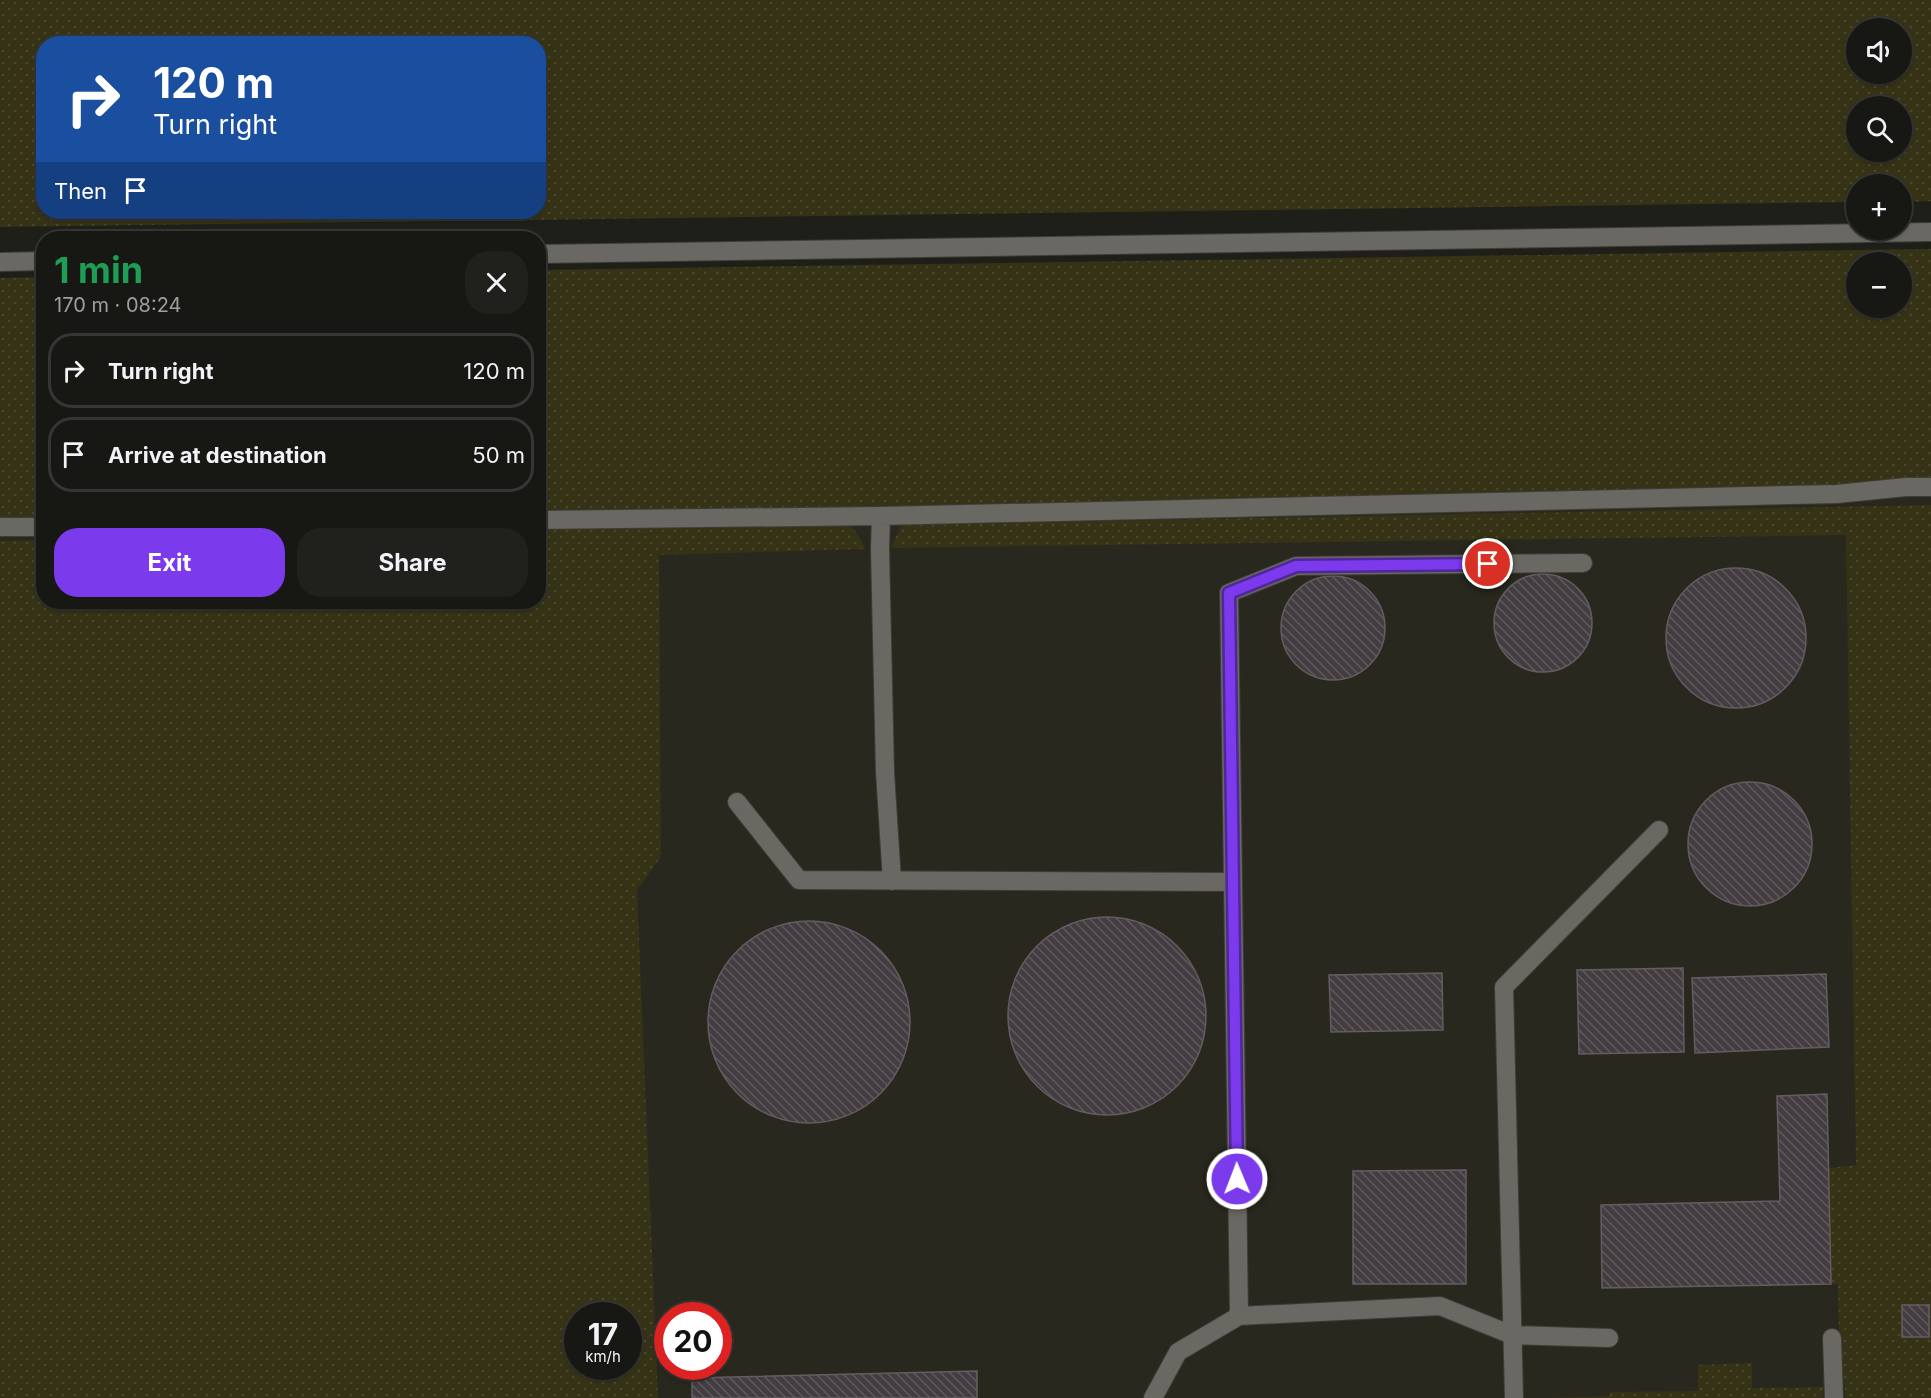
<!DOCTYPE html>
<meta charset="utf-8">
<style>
:root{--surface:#171714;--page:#20201d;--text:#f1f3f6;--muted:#9e9fa0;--line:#363634;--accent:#7c3aed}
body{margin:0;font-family:Inter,sans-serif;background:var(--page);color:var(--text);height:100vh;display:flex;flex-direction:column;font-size:22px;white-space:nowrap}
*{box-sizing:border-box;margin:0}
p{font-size:20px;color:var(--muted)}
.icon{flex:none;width:33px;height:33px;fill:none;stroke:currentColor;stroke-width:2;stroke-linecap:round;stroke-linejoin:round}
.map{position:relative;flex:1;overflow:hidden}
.details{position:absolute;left:36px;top:231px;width:510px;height:378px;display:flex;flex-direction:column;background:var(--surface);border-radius:24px;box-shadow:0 2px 4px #0004,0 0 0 2px var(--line)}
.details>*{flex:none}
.top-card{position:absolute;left:36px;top:36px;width:510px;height:183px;border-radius:24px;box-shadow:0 2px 4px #0004,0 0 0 2px var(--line);background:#1a4fa0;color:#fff;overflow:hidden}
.tools{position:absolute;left:1846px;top:18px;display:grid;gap:12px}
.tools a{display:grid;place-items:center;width:66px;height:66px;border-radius:50%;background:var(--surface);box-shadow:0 2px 4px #0004,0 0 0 2px var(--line);font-size:30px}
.speed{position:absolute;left:564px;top:1302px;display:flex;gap:12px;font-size:30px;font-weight:700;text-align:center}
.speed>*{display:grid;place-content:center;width:78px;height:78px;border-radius:50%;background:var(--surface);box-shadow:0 2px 4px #0004,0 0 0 2px var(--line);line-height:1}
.speed small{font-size:15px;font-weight:400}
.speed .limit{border:9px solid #d22;background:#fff;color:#111}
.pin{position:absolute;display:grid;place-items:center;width:51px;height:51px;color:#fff;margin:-26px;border:3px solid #fff;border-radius:50%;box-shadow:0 2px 6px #0007}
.me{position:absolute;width:66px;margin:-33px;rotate:359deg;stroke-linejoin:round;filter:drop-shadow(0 0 4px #0008)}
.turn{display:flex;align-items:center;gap:21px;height:126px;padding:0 18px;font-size:27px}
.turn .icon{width:78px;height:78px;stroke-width:2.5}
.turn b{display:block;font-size:42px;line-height:51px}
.then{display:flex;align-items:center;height:57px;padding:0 18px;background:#0003;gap:12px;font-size:22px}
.round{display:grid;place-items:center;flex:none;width:63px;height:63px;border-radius:24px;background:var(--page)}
.overview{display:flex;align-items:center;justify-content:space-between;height:102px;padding:0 18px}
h1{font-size:36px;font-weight:700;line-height:45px;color:#1e9e55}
.primary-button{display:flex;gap:12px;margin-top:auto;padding:12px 18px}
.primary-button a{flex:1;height:69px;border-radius:24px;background:var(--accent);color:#fff;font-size:24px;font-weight:700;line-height:69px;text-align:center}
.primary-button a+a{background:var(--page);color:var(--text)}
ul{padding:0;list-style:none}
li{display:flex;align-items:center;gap:18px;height:75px;margin:0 12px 9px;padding:0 6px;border:3px solid var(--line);border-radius:24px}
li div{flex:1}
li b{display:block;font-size:22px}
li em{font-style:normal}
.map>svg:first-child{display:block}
</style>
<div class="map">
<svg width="1931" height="1398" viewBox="0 0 1931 1398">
<defs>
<pattern id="grass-dots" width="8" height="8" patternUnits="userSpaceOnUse" patternTransform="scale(1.5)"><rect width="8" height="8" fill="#353215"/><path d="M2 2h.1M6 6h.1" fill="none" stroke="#48462b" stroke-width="1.8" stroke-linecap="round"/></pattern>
<pattern id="building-back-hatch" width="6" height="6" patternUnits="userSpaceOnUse" patternTransform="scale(1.5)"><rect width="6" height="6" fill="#433d41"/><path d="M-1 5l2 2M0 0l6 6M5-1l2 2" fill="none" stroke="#5e595c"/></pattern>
</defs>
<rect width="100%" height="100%" fill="#1f1f1a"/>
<!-- built -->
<path fill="#29281e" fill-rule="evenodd" d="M 1931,420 L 1931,1398 L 0,1398 L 0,475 L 43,474 L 44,602 L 538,602 L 539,460 ZM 578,1316 L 628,1316 L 628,1366 L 578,1366 ZM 668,1316 L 718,1316 L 718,1366 L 668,1366 Z"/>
<!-- grass -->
<path fill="url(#grass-dots)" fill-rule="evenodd" d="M 0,0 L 1931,0 L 1931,201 L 1902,202 L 1902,184 L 1857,184 L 1857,202 L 0,227 ZM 1857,28 L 1902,28 L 1902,74 L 1857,74 ZM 44,44 L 538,44 L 538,212 L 44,212 ZM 1857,106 L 1902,106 L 1902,152 L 1857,152 Z
M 1931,249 L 1931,485 L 539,516 L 538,270 ZM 1857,262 L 1902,262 L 1902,308 L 1857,308 Z
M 43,277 L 43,527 L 0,528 L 0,278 Z
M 1931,505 L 1931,1398 L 1846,1398 L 1839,1338 L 1838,1284 L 1831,1284 L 1829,1168 L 1856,1165 L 1846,535 L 891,548 L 901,525 Z
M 842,524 C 855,526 860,537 865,549 L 659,555 L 661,857 L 637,890 L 658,1398 L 0,1398 L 0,541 L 43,540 L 44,602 L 538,602 L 539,530 ZM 578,1316 L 628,1316 L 628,1366 L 578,1366 Z
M 1752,1363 L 1752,1388 L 1823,1387 L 1823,1398 L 1551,1398 L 1609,1396 L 1610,1392 L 1698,1391 L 1698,1365 Z"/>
<!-- building -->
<path fill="url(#building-back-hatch)" stroke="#635d60" stroke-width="1.5" d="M1666 638a70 70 0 1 1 140 0a70 70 0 1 1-140 0Z
M1494 623a49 49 0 1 1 98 0a49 49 0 1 1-98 0Z
M1281 628a52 52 0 1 1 104 0a52 52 0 1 1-104 0Z
M1688 844a62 62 0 1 1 124 0a62 62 0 1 1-124 0Z
M1008 1016a99 99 0 1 1 198 0a99 99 0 1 1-198 0Z
M708 1022a101 101 0 1 1 202 0a101 101 0 1 1-202 0Z
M 1683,968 L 1684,1052 L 1579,1054 L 1577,970 Z
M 1442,973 L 1443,1030 L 1331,1032 L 1329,975 Z
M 1826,974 L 1829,1047 L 1695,1053 L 1692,978 Z
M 1827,1094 L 1831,1284 L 1602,1288 L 1601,1205 L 1780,1201 L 1777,1096 Z
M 1466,1170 L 1466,1284 L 1353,1284 L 1353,1171 Z
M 1902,1305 L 1929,1305 L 1929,1337 L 1902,1337 Z
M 977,1371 L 977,1398 L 692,1398 L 692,1378 Z"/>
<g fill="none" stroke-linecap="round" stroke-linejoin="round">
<!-- minor casing -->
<g stroke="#3d3d39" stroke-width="20">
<path id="minor" d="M 538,254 L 1931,232
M 0,262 L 44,261
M 881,516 L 880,549 L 885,772 L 892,881
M 538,520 L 881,516 L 1837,494 L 1906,487 L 1931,487
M 0,527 L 44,527
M 737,802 L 799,880 L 1233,882
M 1239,1316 L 1440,1306 L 1512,1335 L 1609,1338
M 1832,1338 L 1834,1398
M 1153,1398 L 1178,1352 L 1239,1316 L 1229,593 L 1296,566 L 1583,563
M 1514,1398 L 1504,987 L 1659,830"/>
</g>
<!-- minor -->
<use href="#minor" stroke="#696862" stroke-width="18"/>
</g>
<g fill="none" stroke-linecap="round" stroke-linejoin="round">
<!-- route casing -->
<g stroke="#51269a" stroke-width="15">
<path id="route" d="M 1237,1179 L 1229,593 L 1296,566 L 1488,564"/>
</g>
<!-- route -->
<use href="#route" stroke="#7c3aed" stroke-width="10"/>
</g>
</svg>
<div class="tools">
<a><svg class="icon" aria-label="sound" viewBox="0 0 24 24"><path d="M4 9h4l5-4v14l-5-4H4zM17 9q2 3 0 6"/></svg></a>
<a><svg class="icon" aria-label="search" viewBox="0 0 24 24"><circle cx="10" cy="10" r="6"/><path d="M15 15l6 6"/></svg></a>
<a>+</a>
<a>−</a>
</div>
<div class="speed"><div>17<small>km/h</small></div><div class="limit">20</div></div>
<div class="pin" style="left:1488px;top:564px;background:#d93025"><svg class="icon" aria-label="arrive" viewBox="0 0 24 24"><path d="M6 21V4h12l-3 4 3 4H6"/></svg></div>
<svg class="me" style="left:1237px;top:1179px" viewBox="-20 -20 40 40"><circle r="17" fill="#7c3aed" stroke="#fff" stroke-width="3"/><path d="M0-11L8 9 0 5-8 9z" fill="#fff"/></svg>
<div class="top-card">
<div class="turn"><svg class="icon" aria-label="right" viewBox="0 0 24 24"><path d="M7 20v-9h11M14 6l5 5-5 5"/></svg><div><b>120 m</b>Turn right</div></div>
<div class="then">Then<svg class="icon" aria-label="arrive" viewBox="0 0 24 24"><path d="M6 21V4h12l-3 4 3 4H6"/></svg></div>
</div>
<section class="details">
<div class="overview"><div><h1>1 min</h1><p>170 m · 08:24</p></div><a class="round"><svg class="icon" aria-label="close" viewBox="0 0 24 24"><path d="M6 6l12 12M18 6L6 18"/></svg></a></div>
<ul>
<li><svg class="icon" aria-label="right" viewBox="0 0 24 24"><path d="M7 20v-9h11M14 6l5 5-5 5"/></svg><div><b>Turn right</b></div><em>120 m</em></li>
<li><svg class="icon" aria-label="arrive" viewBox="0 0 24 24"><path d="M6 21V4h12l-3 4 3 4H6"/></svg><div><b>Arrive at destination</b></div><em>50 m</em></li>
</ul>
<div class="primary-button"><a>Exit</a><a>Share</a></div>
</section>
</div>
